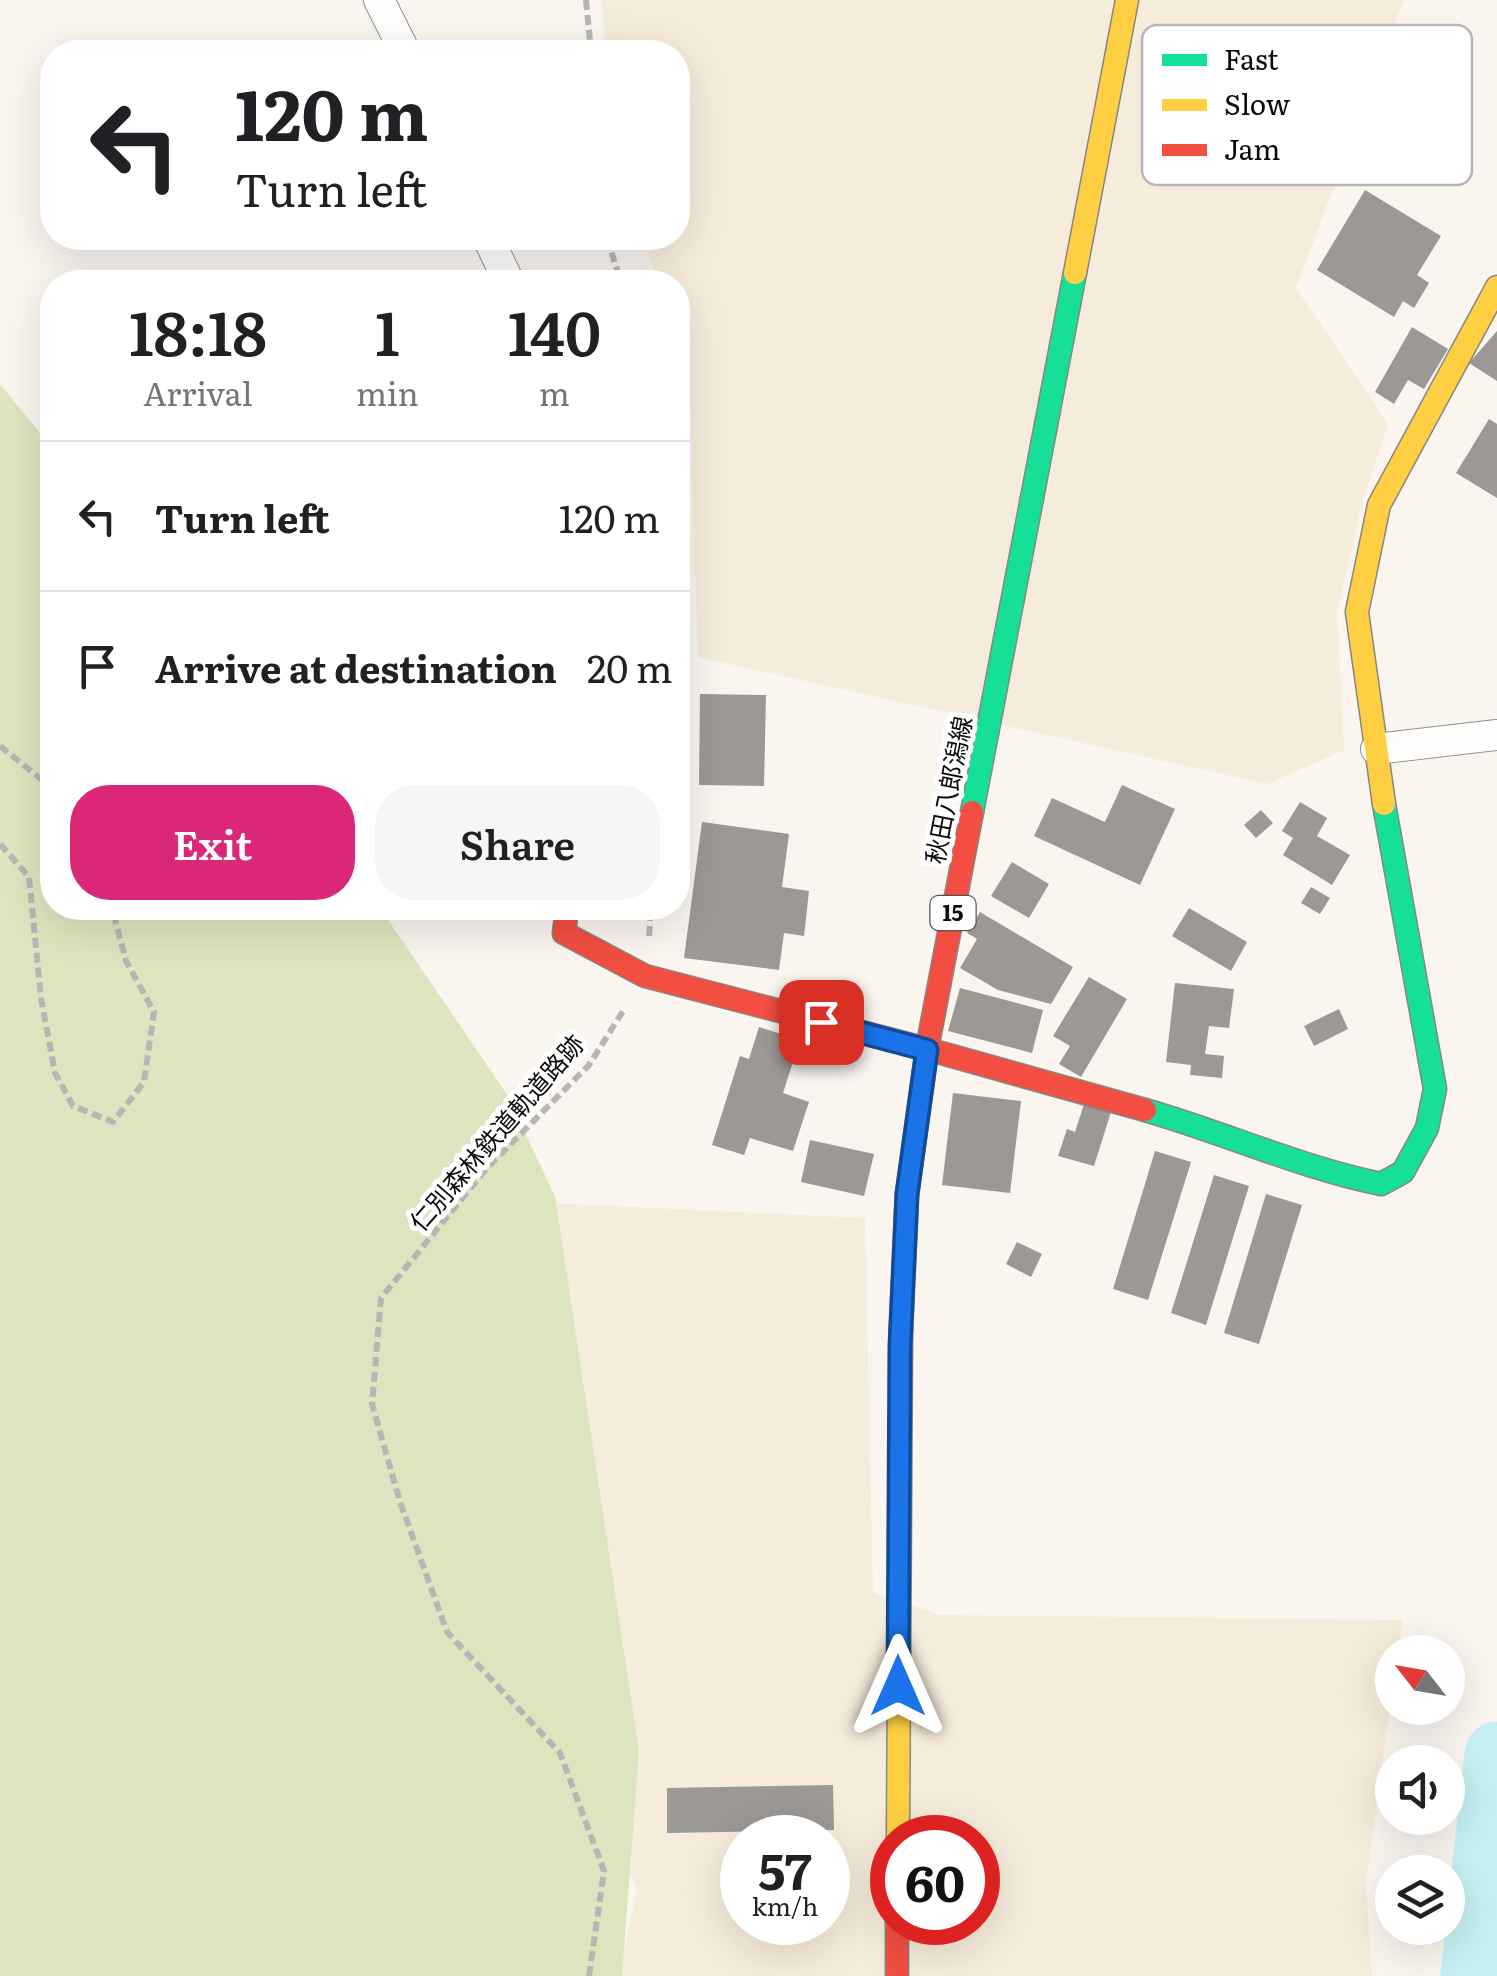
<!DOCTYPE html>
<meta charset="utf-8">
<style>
:root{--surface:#fff;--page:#f6f6f6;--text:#202124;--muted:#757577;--line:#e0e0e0;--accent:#db2777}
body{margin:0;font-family:Literata,"Noto Sans JP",serif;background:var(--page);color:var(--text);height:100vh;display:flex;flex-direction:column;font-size:38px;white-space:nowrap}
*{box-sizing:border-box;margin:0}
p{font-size:32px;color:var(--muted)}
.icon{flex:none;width:55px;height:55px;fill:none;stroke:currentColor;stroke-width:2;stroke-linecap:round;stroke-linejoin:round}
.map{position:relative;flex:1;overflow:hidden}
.details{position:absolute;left:40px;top:270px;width:650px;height:650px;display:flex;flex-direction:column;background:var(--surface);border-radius:40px;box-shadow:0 10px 40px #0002}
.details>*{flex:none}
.hud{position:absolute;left:40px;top:40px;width:650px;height:210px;border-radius:40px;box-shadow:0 10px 40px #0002;background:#fff;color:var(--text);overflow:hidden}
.needle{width:65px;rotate:301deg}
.fabs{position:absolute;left:1375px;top:1635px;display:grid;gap:20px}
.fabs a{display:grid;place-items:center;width:90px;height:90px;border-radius:50%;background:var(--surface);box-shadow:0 10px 40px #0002;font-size:50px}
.speed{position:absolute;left:720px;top:1815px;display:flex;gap:20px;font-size:50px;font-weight:700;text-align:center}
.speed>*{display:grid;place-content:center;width:130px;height:130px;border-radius:50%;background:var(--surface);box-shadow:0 10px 40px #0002;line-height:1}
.speed small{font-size:25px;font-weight:400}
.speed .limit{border:15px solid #d22;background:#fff;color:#111}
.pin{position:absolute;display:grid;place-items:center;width:85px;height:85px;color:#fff;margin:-42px;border-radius:20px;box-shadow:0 5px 15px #0006}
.me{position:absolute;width:110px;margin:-55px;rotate:0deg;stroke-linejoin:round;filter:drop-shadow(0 0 8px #0008)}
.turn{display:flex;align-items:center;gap:35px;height:210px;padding:0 30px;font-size:45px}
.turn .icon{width:130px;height:130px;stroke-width:2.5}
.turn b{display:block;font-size:70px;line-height:85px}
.eta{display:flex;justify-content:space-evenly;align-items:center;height:170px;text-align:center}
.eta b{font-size:60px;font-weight:600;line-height:70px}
.button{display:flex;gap:20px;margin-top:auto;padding:20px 30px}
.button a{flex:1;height:115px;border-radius:40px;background:var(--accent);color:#fff;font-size:40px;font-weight:600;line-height:115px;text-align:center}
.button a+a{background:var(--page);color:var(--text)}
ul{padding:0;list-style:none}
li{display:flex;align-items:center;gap:30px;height:150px;padding:0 30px;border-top:2px solid var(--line)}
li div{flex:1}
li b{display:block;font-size:38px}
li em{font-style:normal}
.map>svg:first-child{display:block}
</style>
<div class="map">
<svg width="1497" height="1976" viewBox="0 0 1497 1976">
<rect width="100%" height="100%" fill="#faf5ef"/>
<!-- farmland -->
<path fill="#f6ecdb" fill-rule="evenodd" d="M 601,0 L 1404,0 L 1296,288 L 1388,424 L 1364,496 L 1337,612 L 1344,750 L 1267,784 L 698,657 L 689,376 L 678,341 L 678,282 L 658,282 L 643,238 L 678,238 L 678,52 L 606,52 Z
M 507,1201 L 865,1218 L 873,1593 L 940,1615 L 1403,1620 L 1398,1652 L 1392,1652 L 1392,1692 L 1366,1882 L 1372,1976 L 618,1976 L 637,1890 L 606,1817 ZM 742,1838 L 828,1838 L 828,1922 L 742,1922 ZM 892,1838 L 978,1838 L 978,1922 L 892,1922 Z"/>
<!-- forest -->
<path fill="#dde5be" d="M 0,384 L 52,448 L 52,908 L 380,908 L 506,1093 L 555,1196 L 639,1751 L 622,1976 L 0,1976 Z"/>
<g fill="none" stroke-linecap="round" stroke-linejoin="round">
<!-- river -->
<path stroke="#c6f0f3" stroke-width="65" d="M 1473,1976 L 1497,1754"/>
</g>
<!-- building -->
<path fill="#9c9895" d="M 1365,190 L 1441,236 L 1417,275 L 1429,283 L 1414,308 L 1403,301 L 1394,317 L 1317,270 Z
M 1412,327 L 1448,349 L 1424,389 L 1408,380 L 1394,404 L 1375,392 Z
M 1497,331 L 1497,381 L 1469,363 Z
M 1489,419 L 1497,424 L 1497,498 L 1456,473 Z
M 700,694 L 766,695 L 764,786 L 699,785 Z
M 1122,785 L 1175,809 L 1140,885 L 1034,836 L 1052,798 L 1105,822 Z
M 1300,802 L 1327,818 L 1317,836 L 1350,855 L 1332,885 L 1283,855 L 1293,838 L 1282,831 Z
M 1261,810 L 1273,823 L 1256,838 L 1244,825 Z
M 702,822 L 789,834 L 782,887 L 809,891 L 804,936 L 784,933 L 779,970 L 684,958 Z
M 1012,862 L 1049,884 L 1029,918 L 991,896 Z
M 1311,887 L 1330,898 L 1320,914 L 1301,903 Z
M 1189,908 L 1247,942 L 1231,971 L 1172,936 Z
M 980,912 L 1073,967 L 1051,1004 L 998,990 L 960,968 L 977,939 L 967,933 Z
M 1089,977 L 1127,999 L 1081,1077 L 1059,1064 L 1070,1046 L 1053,1036 Z
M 1175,983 L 1234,989 L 1229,1028 L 1209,1026 L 1205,1054 L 1224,1056 L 1222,1078 L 1190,1075 L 1191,1065 L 1166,1062 Z
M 960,988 L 1043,1010 L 1032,1053 L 948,1031 Z
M 1339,1009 L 1348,1029 L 1314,1046 L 1304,1026 Z
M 759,1027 L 800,1040 L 783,1093 L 809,1102 L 793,1151 L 750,1138 L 744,1155 L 712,1145 L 740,1056 L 749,1059 Z
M 953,1093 L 1021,1101 L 1010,1193 L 942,1185 Z
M 1084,1104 L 1111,1112 L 1094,1166 L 1058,1156 L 1067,1129 L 1075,1132 Z
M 810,1140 L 874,1154 L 864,1196 L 801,1182 Z
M 1155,1151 L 1191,1162 L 1148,1300 L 1113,1289 Z
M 1214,1175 L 1249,1186 L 1206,1325 L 1171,1313 Z
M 1266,1194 L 1302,1205 L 1259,1344 L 1224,1333 Z
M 1017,1242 L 1042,1254 L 1031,1277 L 1006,1264 Z
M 833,1785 L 834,1830 L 667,1833 L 667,1788 Z
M 828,1842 L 834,1842 L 834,1885 L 828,1885 Z"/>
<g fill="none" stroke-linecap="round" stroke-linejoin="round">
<!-- street casing -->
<g stroke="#93908e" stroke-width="32">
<path id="street" d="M 379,0 L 405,52
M 488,238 L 509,282
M 1376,749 L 1497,735"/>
</g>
<!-- fast casing -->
<g stroke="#898784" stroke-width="25">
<path id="fast" d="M 972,812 L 1075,273
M 1145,1110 C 1225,1133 1299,1167 1381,1184 L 1403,1172 L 1427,1128 L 1435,1089 L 1384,804"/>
</g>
<!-- slow casing -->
<g stroke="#898784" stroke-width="25">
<path id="slow" d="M 1075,273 L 1127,0
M 1384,804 L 1357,612 L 1379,505 L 1497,287
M 898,1838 L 901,1329"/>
</g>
<!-- jam casing -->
<g stroke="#898784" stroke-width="25">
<path id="jam" d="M 567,908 L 564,933 L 645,976 L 927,1049 L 1145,1110
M 901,1329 L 907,1194 L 927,1049 L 972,812
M 897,1922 L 897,1976"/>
</g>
<!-- path -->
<path stroke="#b7b6b5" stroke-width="6" stroke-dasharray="10 5" stroke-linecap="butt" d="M 586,0 L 591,52
M 607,238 L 621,282
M 0,746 L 52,788
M 0,844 L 29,877 L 41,998 L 55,1073 L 73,1106 L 113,1122 L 144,1082 L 154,1012 L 126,961 L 112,908
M 649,936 L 651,908
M 589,1976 L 604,1871 L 560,1753 L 447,1632 L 400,1502 L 372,1404 L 381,1298 L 487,1168 L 589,1065 L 625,1008"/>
<!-- street -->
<use href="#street" stroke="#fefefd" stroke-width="30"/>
<!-- fast -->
<use href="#fast" stroke="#16e098" stroke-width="22"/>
<!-- slow -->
<use href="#slow" stroke="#ffcf43" stroke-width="22"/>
<!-- jam -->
<use href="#jam" stroke="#f24e42" stroke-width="22"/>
</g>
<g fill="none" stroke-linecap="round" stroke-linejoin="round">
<!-- route casing -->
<g stroke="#114b97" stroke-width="25">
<path id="route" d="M 821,1022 L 927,1050 L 907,1194 L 900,1346 L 898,1686"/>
</g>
<!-- route -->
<use href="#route" stroke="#1a73e8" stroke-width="18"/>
</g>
<g text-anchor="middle" stroke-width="10" stroke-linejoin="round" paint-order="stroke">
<!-- shield labels -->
<rect fill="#fff" stroke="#545454" stroke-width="2.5" x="930.5" y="896" width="45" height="34" rx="8"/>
<g font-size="22" font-weight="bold" fill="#0b0b0b">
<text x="953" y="921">15</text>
</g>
<!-- street labels -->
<g font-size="25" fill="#0b0b0b" stroke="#fff">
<text transform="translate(949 790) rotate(-79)" y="9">秋田八郎潟線</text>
<text transform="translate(497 1133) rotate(-49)" y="9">仁別森林鉄道軌道路跡</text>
</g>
</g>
<!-- legend -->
<rect x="1142" y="25" width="330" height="160" rx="15" fill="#fff" stroke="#b6b6b6" stroke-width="2.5"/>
<rect x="1162" y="54" width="45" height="12" fill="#16e098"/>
<rect x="1162" y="99" width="45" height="12" fill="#ffcf43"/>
<rect x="1162" y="144" width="45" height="12" fill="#f24e42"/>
<g font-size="28" fill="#0b0b0b">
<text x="1224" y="70">Fast</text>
<text x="1224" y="115">Slow</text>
<text x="1224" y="160">Jam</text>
</g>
</svg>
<div class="fabs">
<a><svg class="needle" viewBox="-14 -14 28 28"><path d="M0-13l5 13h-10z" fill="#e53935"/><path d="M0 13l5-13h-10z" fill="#757577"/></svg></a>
<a><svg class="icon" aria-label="sound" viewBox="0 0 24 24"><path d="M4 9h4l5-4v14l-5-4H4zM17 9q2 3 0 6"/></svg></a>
<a><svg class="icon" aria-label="layers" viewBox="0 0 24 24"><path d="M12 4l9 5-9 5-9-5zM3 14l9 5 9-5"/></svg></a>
</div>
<div class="speed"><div>57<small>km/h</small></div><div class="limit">60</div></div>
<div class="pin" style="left:821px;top:1022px;background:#d93025"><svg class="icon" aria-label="arrive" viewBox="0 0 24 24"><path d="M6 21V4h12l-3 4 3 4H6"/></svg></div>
<svg class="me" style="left:898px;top:1686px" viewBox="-20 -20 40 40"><path d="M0-17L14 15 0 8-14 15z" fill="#1a73e8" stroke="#fff" stroke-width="4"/></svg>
<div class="hud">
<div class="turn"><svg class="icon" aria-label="left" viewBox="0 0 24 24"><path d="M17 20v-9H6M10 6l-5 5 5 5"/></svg><div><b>120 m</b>Turn left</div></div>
</div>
<section class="details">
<div class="eta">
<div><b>18:18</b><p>Arrival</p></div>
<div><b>1</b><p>min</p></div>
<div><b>140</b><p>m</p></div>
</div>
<ul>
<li><svg class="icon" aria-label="left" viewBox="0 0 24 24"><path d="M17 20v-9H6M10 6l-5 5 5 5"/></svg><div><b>Turn left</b></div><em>120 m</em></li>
<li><svg class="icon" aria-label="arrive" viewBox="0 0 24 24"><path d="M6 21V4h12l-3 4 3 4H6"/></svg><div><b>Arrive at destination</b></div><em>20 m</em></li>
</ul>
<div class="button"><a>Exit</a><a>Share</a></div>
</section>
</div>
